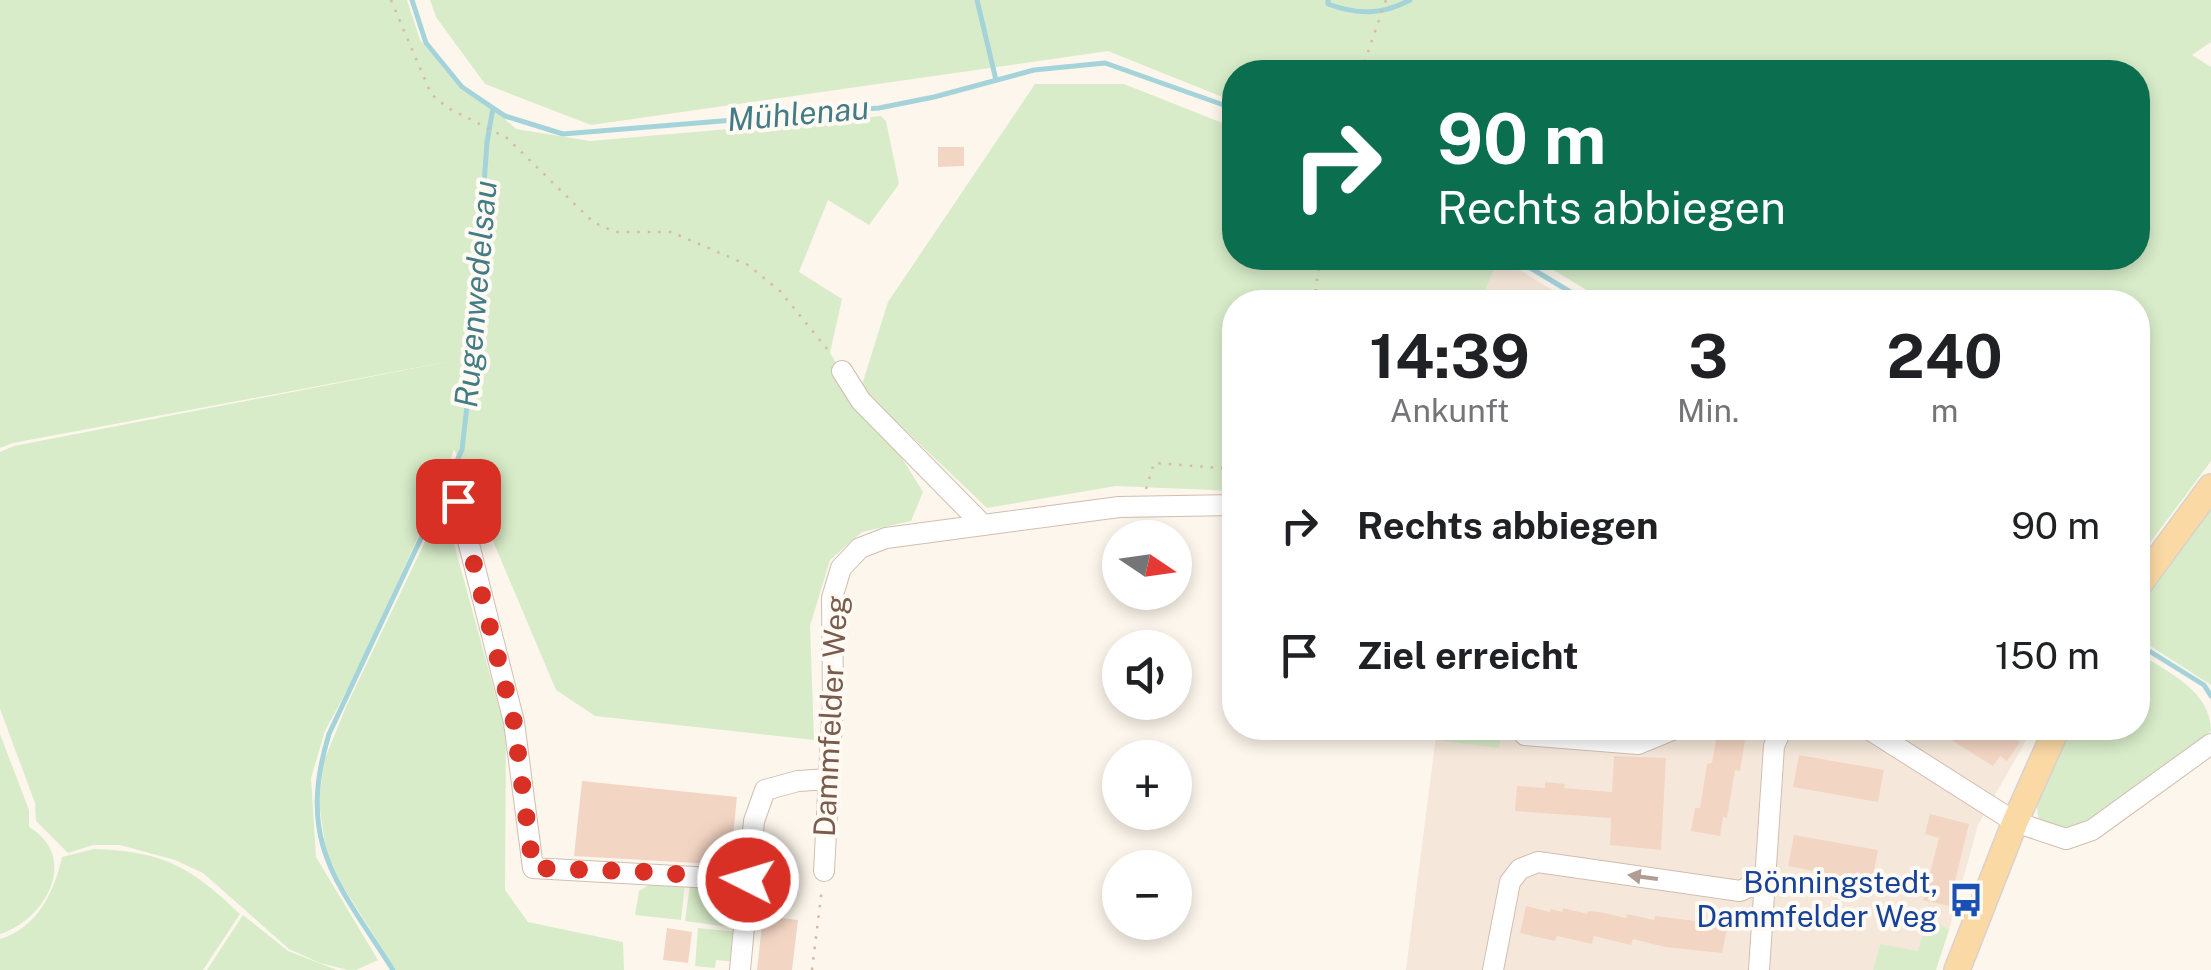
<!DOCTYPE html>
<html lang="de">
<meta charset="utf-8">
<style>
:root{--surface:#fff;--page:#f2f2f2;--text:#202124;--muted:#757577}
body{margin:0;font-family:"Public Sans",sans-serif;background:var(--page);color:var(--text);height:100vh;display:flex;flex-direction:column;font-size:38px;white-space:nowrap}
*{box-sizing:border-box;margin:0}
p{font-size:32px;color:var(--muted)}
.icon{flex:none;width:55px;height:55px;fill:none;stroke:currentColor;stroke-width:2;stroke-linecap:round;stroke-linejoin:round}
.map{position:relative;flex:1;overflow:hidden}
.details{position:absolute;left:1222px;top:290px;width:928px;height:450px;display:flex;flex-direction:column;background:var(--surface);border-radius:40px;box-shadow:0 5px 15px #0003}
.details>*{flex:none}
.banner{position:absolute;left:1222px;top:60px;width:928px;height:210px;border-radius:40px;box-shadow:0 5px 15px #0003;background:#0b6e4f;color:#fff;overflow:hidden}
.needle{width:65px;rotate:103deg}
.tools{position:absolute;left:1102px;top:520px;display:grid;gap:20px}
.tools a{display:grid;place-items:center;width:90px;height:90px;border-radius:50%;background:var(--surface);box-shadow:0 5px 15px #0003;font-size:50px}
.pin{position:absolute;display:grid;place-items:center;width:85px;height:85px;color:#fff;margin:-42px;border-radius:20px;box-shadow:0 5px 15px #0006}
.me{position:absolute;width:110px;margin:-55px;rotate:275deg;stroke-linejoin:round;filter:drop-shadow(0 0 8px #0008)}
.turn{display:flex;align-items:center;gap:35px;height:210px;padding:0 50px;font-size:45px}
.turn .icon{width:130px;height:130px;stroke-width:2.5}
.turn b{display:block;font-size:70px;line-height:85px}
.eta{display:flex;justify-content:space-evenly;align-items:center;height:170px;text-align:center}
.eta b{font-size:60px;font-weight:700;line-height:70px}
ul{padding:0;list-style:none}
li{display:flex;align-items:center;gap:30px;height:130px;padding:0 50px}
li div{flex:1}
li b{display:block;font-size:38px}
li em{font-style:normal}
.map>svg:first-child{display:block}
</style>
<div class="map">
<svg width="2211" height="970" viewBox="0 0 2211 970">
<rect width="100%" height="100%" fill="#fdf6ec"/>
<!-- residential -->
<path fill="#f5e8da" d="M 1499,258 L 1500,258 L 1572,302 L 1480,302 Z
M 1437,728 L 2033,728 L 1978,825 L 1949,930 L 1928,916 L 1918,952 L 1880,944 L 1873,970 L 1406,970 Z"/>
<!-- green -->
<path fill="#d8ecc9" d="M 0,0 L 407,0 L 420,40 L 461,90 L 488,104 L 516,129 L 590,141 L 881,116 L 886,121 L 899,184 L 869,225 L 828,200 L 799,272 L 842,299 L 830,353 L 861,401 L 876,416 L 923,492 L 911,521 L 862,532 L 830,560 L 810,626 L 814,740 L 595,716 L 556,690 L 454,449 L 444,480 L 356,673 L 325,731 L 311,778 L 316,857 L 378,960 L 356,970 L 348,970 L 320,963 L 289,949 L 203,873 L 175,860 L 120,845 L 93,845 L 68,853 L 36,821 L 35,803 L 0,709 L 0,452 L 14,446 L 457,360 L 13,443 L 0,448 Z
M 430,0 L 2211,0 L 2211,42 L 2192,55 L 2211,67 L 2211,461 L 2138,559 L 2138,302 L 1606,302 L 1534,258 L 2138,258 L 2138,72 L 1235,72 L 1235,102 L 1108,51 L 591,125 L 485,84 L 436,17 Z
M 1035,84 L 1124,84 L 1235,128 L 1235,258 L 1499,258 L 1480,302 L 1235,302 L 1235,491 L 1116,486 L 987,508 L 861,388 L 888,302 Z
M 443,504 L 506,733 L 505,890 L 528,922 L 623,942 L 624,970 L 396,970 L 342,885 L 326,851 L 319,803 L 324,761 L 346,707 Z
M 2211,506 L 2211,685 L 2138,638 L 2139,600 Z
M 2138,653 C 2168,672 2211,691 2211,731 L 2080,825 C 2001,848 2053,758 2066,728 L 2138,728 Z
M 1437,728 L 1502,728 L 1499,748 L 1435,740 Z
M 0,734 L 29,810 L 29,827 C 81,858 44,921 0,934 Z
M 94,849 C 163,851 191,867 240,914 L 203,970 L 0,970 L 0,939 C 37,928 54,893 62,857 Z
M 655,881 L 685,884 L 681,920 L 635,915 L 639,891 Z
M 690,885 L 729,889 L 738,899 L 736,923 L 729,927 L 685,921 Z
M 243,915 L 288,951 L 337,970 L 207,970 Z
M 1928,915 L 1949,930 L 1936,970 L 1873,970 L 1880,944 L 1918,951 Z
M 698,928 L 738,932 L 735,962 L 716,960 L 715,968 L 695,966 Z"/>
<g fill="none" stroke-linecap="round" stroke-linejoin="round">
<!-- stream -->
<path stroke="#a5d3da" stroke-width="5" d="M 412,0 L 426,43 L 462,87 L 505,116 L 563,134 L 879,108 L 934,97 L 1034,70 L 1105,63 L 1235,109
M 977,0 L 996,80
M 1328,0 L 1328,4 C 1358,15 1382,15 1410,0
M 1514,258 L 1587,302
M 443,490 L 462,450 L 471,370 L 487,142 L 493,108
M 2138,644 L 2204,685 L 2211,696
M 393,970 C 337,882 296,843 329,734 L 439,500"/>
</g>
<!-- building -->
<path fill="#f3d5c3" d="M 938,147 L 964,147 L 964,166 L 938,167 Z
M 1718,728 L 1747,728 L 1740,771 L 1735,770 L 1727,818 L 1723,817 L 1720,836 L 1691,831 L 1695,808 L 1700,808 L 1707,764 L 1712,763 Z
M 1932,728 L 1998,728 L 2020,742 L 2007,761 L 2000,756 L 1993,766 Z
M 1799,755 L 1884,770 L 1878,802 L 1793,787 Z
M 1614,756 L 1666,758 L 1661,850 L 1610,845 L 1611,818 L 1515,811 L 1517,786 L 1545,788 L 1545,782 L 1565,784 L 1564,788 L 1612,792 Z
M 582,781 L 737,797 L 730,865 L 574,856 Z
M 1930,814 L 1969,824 L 1949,906 L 1923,900 L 1939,838 L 1925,834 Z
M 1794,835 L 1878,850 L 1872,882 L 1788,866 Z
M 1526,906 L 1550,912 L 1551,909 L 1562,912 L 1563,908 L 1587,914 L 1588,911 L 1600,912 L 1626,918 L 1627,914 L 1654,920 L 1655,916 L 1728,925 L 1722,953 L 1665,947 L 1633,939 L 1631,945 L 1594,936 L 1592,944 L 1557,936 L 1555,941 L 1520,933 Z
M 1795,907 L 1828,914 L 1825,930 L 1792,923 Z
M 763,916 L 798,920 L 792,970 L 757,970 Z
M 667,928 L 692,932 L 688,963 L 663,960 Z"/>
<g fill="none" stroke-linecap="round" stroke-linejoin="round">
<!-- minor casing -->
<g stroke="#d1beb0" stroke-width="22">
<path id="minor" d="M 842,371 L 861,401 L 982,524
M 443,497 L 458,501 L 514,722 L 533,868 L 748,880
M 1867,728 L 2015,822 L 2066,839 L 2092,830 L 2211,744
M 1525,735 L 1638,744 L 1677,728
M 824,871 L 833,701 L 832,598 L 841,568 L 860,548 L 886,538 L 1119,507 L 1235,505
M 740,970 L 754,821 L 765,790 L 798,781 L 829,779
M 1493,970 L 1510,882 L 1520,869 L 1538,862 L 1740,891 L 1755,884 L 1766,870
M 1759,970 L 1774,746 L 1782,728"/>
</g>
<!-- major casing -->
<g stroke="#dad1cd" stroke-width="28">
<path id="major" d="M 2138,586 L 2211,487
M 1957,970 L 2015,822 L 2057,728"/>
</g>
<!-- path -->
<path stroke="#d9b8a5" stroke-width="2.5" stroke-dasharray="2.5 8" stroke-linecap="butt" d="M 391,0 L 431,94 L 448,108 L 507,138 L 593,222 L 615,232 L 671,232 L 748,265 L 780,291 L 832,355
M 1361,72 L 1386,0
M 1314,302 L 1320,258
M 1146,489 L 1154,463 L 1235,469
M 812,970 L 822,888"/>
<!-- minor -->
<use href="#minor" stroke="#fff" stroke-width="20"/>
<!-- major -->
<use href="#major" stroke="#fbd9a5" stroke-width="25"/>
</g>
<!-- one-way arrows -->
<defs><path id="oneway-solid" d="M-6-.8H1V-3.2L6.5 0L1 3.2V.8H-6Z" transform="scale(2.5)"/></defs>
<use fill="#af9d94" href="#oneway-solid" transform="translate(1643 877) rotate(-172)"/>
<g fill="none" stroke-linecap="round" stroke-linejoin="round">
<!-- route -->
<path stroke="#d93025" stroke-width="18" stroke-dasharray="0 32.4" d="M 458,501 L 514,722 L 533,868 L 654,872 L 748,880"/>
</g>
<!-- icons -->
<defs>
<g id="bus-bare" transform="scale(2.7)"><path d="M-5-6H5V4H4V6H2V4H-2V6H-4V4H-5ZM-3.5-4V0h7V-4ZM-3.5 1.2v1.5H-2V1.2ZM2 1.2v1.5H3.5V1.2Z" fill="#1a4fb4" stroke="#fffaf3" stroke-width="2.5" paint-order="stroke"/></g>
</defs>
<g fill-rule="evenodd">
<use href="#bus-bare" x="1966" y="900"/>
</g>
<g text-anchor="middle" stroke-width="8" stroke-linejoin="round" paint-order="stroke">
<!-- street labels -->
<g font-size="30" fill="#7a5c4d" stroke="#fffaf3">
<text transform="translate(831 716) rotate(-87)" y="10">Dammfelder Weg</text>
</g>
<!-- transit labels -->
<g font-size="30" fill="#164399" stroke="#fffaf3" text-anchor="end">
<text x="1938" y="893">Bönningstedt,<tspan x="1938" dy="34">Dammfelder Weg</tspan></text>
</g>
<!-- water labels -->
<g font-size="32" font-style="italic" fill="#437c86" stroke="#fffaf3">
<text transform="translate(798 114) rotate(-5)" y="11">Mühlenau</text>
<text transform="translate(476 294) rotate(-85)" y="11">Rugenwedelsau</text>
</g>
</g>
</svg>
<div class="tools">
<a><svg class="needle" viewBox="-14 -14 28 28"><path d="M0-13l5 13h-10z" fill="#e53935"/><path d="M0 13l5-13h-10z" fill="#757577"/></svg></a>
<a><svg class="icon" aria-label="sound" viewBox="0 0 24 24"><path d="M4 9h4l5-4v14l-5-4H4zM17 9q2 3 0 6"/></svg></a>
<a>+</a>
<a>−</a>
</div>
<div class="pin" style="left:458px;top:501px;background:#d93025"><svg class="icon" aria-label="arrive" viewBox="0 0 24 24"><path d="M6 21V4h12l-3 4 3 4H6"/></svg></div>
<svg class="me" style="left:748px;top:880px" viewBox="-20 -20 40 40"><circle r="17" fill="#d93025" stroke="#fff" stroke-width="3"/><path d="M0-11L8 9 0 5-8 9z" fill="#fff"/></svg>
<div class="banner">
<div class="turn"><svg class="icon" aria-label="right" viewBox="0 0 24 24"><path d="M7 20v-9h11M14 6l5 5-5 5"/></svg><div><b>90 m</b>Rechts abbiegen</div></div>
</div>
<section class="details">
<div class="eta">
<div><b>14:39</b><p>Ankunft</p></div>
<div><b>3</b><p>Min.</p></div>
<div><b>240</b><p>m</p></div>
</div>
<ul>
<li><svg class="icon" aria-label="right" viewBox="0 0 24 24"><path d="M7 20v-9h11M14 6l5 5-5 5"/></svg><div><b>Rechts abbiegen</b></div><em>90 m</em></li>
<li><svg class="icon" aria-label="arrive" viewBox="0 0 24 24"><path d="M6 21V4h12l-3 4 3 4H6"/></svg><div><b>Ziel erreicht</b></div><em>150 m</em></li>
</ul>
</section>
</div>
